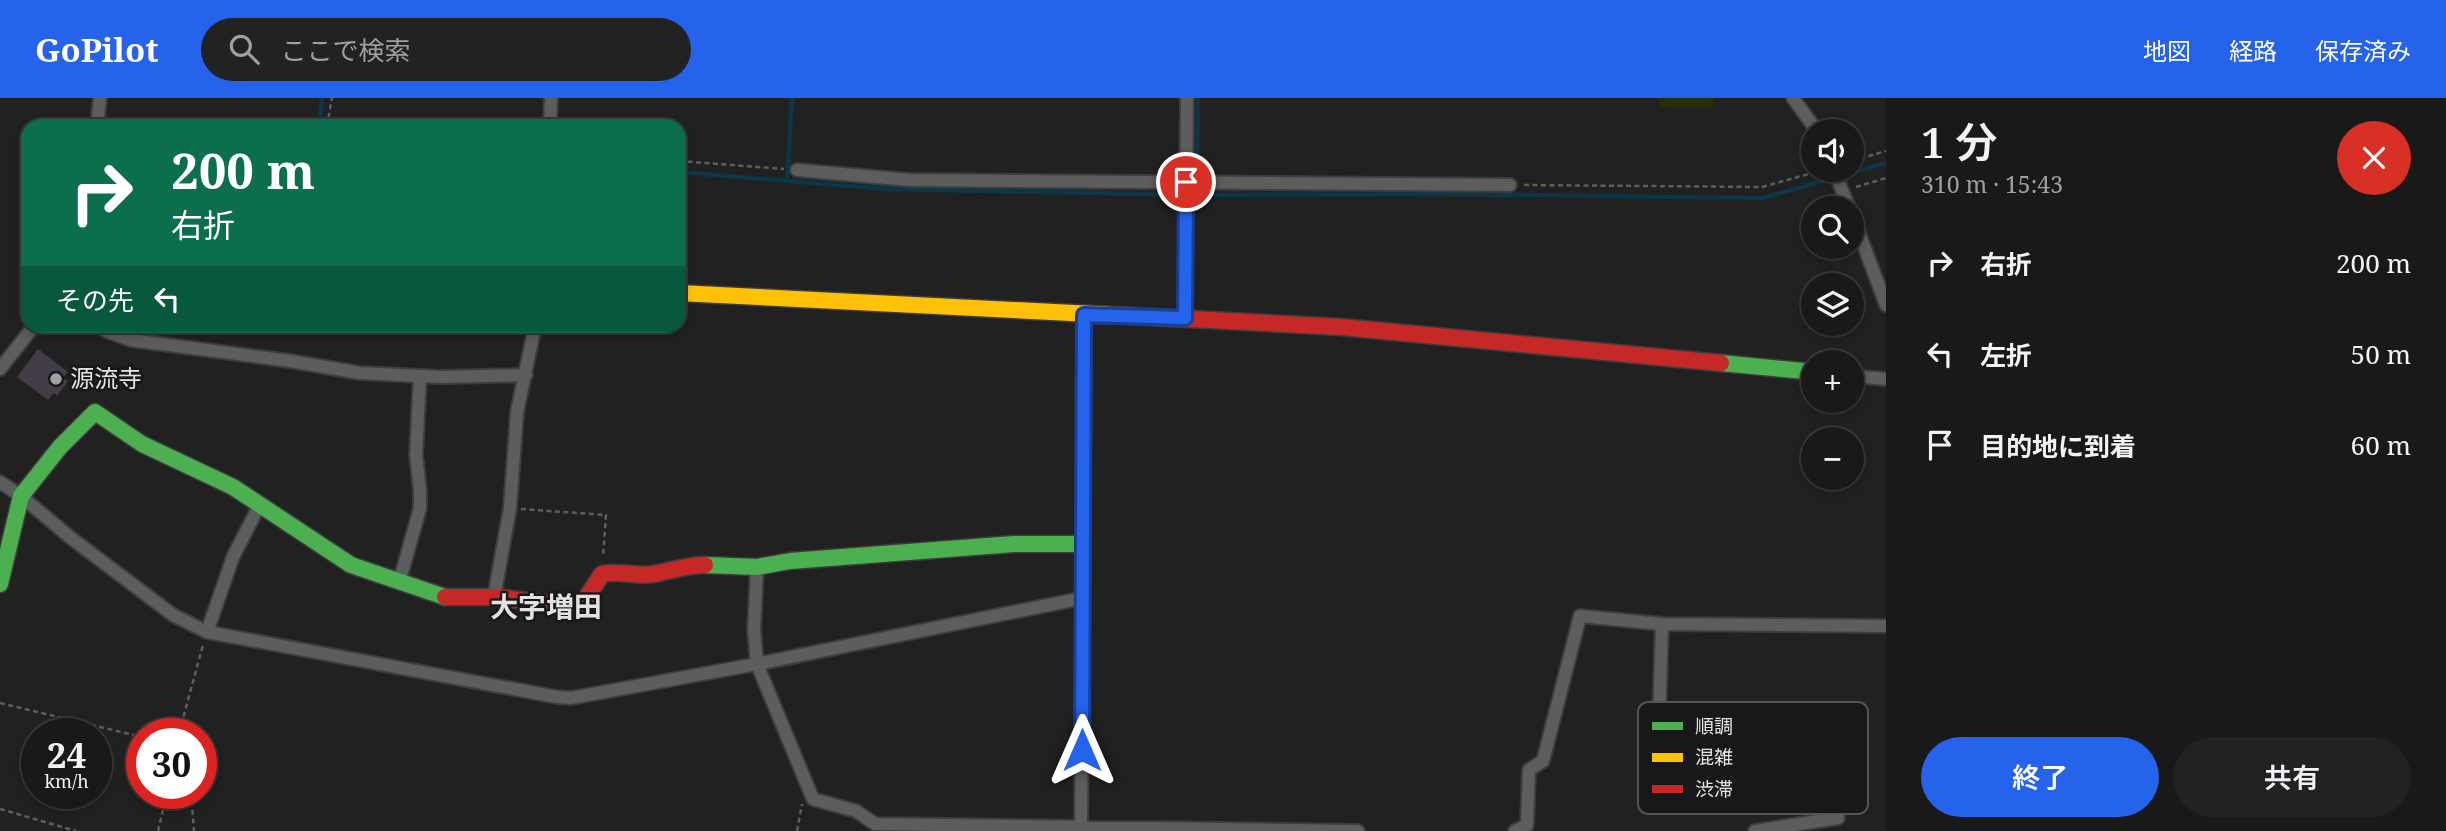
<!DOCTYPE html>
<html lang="ja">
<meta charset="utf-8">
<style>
:root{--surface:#191919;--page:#222;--text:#f1f3f6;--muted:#9fa0a2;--line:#373838;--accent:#2563eb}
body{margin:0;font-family:"Noto Serif","Noto Sans JP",serif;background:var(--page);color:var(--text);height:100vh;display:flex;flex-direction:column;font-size:26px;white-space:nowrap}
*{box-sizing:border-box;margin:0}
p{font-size:23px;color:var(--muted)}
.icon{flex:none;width:38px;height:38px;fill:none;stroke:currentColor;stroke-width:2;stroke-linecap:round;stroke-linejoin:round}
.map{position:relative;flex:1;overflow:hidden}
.panel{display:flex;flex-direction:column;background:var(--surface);width:560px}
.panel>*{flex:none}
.hud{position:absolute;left:21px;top:21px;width:665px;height:214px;border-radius:21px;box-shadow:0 4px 10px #0003,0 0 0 2px var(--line);background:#0b6e4f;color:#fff;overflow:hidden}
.fabs{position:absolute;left:1801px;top:21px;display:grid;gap:14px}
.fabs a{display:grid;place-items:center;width:63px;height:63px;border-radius:50%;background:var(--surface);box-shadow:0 4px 10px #0003,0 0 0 2px var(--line);font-size:35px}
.speed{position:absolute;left:21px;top:620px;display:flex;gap:14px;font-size:35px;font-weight:700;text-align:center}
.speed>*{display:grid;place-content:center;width:91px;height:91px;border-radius:50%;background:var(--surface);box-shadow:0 4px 10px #0003,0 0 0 2px var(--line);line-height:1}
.speed small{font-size:18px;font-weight:400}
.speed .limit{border:10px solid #d22;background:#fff;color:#111}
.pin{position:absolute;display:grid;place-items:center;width:60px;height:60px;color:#fff;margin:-30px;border:4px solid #fff;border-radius:50%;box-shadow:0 2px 7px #0007}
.me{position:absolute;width:77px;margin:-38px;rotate:0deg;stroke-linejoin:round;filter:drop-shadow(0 0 5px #0008)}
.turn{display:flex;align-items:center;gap:24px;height:147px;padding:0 35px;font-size:32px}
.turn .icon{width:91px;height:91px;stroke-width:2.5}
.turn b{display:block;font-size:49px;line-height:60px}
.then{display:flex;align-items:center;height:66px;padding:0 35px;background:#0003;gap:14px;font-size:26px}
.round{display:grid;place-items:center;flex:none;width:74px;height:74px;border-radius:37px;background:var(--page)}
.summary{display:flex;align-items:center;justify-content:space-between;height:119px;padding:0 35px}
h1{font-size:42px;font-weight:600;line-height:52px}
.button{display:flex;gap:14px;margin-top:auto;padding:14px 35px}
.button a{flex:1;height:80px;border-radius:42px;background:var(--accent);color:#fff;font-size:28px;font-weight:600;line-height:80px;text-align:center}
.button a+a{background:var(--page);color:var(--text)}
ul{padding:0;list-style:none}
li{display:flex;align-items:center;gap:21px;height:91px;padding:0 35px}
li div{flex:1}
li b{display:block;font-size:26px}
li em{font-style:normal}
header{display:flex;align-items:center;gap:42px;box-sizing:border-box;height:98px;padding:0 35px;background:var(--accent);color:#fff}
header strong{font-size:33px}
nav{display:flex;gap:38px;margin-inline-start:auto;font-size:24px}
.search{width:490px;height:63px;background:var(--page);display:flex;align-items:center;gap:18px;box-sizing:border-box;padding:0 24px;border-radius:38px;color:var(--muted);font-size:26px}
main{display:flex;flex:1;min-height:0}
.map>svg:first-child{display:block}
</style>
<header>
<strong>GoPilot</strong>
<div class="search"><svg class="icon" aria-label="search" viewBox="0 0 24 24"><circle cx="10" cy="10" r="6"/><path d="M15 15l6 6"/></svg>ここで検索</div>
<nav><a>地図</a><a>経路</a><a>保存済み</a></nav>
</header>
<main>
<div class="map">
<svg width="1886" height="733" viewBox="0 0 1886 733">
<rect width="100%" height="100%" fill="#212121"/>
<!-- green -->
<path fill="#2b2e04" d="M 1659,0 L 1713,0 L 1713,10 L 1659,9 Z"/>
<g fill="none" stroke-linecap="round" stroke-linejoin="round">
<!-- stream -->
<path stroke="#0d3746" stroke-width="4.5" d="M 319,28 L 322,0
M 679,74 L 885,91 L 1204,97 L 1447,96 L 1763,100 L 1886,65
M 1197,75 L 1198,0
M 787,84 L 792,0"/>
</g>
<!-- building -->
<path fill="#443c46" d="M 38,251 L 68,274 L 63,280 L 68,283 L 57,298 L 54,295 L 48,302 L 17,279 Z"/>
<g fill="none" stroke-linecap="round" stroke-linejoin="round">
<!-- street casing -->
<g stroke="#3e3d3e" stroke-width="16">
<path id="street" d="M 1793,0 L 1817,33
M 97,28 L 100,0
M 550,28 L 551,0
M 797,72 L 909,82 L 1510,87
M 1834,72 L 1849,110
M 1852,116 L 1886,207
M 1185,221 L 1187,0
M 98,228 L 106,233 L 131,242 L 290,263 L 360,275 L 441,279 L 526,277
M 0,271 L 34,228
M 1852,278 L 1886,281
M 0,384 L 21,398 L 71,440 L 173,517 L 207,534 L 557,599 L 571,600 L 757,566 L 1083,500
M 757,469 L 754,532 L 757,566 L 813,701 L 856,713 L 875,726 L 1358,733
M 399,485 L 420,410 L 420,393 L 416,357 L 420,278
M 494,499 L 510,410 L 517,314 L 535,228
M 1662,526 L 1658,656 L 1690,665 L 1744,647 L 1778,646 L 1808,660 L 1835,706 L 1838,720 L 1755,733
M 207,534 L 233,459 L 259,408
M 1081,729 L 1085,217
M 1515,733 L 1527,727 L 1529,672 L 1543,663 L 1580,518 L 1662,526 L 1886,528"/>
</g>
<!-- fast casing -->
<g stroke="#3e3d3e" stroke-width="19">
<path id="fast" d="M 1721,265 L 1813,274
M 705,467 L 757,469 L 790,463 L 1014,446 L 1082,446
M 0,486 L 21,398 L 60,349 L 95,314 L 142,346 L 233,389 L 351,467 L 445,499"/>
</g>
<!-- slow casing -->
<g stroke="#3e3d3e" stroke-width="19">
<path id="slow" d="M 679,195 L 1171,220"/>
</g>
<!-- jam casing -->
<g stroke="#3e3d3e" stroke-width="19">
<path id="jam" d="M 1171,220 L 1341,229 L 1721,265
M 445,499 L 494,499 L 577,509 L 585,502 L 602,476 C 619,472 637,479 654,476 C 671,473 686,467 705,467"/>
</g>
<!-- path -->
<path stroke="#5f5e5f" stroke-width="2.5" stroke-dasharray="5 3.5" stroke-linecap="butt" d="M 327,28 L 332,0
M 679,63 L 784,71
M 1852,63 L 1886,53
M 1524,87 L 1762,89 L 1823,72
M 1856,89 L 1886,80
M 521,411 L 606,417 L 603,459
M 0,605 L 142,639
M 179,635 L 203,547
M 191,695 L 194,733
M 0,711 L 76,733
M 158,733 L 167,695
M 797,733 L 802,706"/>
<!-- street -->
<use href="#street" stroke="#5e5d5e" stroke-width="12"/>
<!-- fast -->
<use href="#fast" stroke="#4caf50" stroke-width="16"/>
<!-- slow -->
<use href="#slow" stroke="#ffc107" stroke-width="16"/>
<!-- jam -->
<use href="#jam" stroke="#c62828" stroke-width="16"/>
</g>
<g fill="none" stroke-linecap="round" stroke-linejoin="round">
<!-- route casing -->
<g stroke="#184099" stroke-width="18">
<path id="route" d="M 1082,652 L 1084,217 L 1185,220 L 1186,84"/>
</g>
<!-- route -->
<use href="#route" stroke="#2563eb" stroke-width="12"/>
</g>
<!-- markers -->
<circle fill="#9f9fa0" stroke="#181719" stroke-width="2.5" cx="56" cy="281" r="7"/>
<g text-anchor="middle" stroke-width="5" stroke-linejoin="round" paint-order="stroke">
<!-- poi labels -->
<g font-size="24" fill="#e3e3e4" stroke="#181719" text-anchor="start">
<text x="70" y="289">源流寺</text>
</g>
<!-- quarter labels -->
<g font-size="28" font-weight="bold" fill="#e2e0e3" stroke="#181719">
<text x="546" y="519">大字増田</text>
</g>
</g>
<!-- legend -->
<rect x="1638" y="604" width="230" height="112" rx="10" fill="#181719" stroke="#555456" stroke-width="2"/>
<rect x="1652" y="624" width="31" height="8" fill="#4caf50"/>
<rect x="1652" y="655" width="31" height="9" fill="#ffc107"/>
<rect x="1652" y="687" width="31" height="8" fill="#c62828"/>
<g font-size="19" fill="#e3e3e4">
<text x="1695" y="635">順調</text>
<text x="1695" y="666">混雑</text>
<text x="1695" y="698">渋滞</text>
</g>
</svg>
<div class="fabs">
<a><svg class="icon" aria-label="sound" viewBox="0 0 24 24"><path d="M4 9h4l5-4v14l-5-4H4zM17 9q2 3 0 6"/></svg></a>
<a><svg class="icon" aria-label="search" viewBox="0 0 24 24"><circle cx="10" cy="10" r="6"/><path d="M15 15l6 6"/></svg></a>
<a><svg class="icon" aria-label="layers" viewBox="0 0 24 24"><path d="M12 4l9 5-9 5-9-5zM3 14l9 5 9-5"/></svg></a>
<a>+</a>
<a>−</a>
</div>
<div class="speed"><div>24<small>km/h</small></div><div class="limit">30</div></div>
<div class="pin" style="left:1186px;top:84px;background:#d93025"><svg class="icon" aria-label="arrive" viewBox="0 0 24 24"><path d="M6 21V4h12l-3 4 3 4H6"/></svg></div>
<svg class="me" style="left:1082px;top:652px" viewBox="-20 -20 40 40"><path d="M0-17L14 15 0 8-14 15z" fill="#2563eb" stroke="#fff" stroke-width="4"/></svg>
<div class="hud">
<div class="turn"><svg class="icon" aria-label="right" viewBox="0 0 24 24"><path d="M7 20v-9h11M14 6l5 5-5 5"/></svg><div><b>200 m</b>右折</div></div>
<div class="then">その先<svg class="icon" aria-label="left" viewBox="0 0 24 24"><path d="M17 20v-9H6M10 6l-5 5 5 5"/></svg></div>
</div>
</div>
<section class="panel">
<div class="summary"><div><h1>1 分</h1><p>310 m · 15:43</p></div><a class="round" style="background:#d93025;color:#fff"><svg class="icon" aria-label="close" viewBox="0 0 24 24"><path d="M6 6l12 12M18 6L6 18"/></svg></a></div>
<ul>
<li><svg class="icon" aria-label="right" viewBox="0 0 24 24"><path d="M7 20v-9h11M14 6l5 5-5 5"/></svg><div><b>右折</b></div><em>200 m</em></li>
<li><svg class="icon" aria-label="left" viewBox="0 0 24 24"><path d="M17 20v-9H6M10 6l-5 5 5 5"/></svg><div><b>左折</b></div><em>50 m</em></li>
<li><svg class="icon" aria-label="arrive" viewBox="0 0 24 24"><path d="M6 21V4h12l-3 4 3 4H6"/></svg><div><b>目的地に到着</b></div><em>60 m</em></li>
</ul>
<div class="button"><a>終了</a><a>共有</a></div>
</section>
</main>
